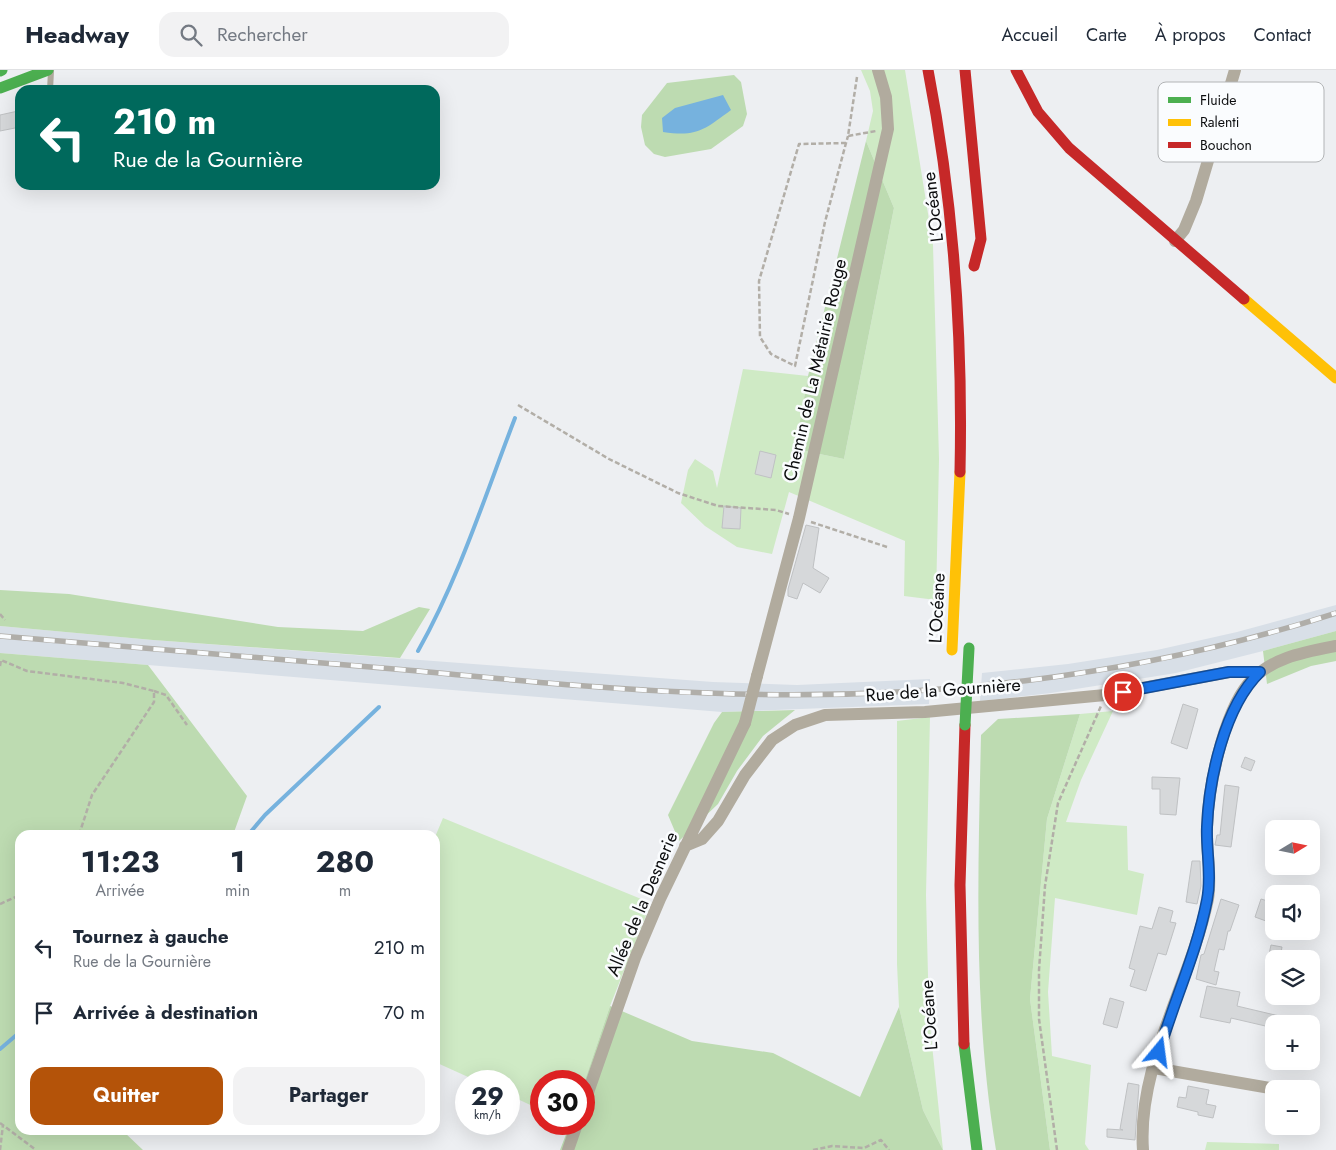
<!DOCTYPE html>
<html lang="fr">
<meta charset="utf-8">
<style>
:root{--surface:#fff;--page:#f2f2f3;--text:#1f2937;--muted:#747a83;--line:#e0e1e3;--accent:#b45309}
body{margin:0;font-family:Jost,sans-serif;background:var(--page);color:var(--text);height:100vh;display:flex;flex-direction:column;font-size:19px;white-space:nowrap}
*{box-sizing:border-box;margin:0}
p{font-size:16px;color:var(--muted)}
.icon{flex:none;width:28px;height:28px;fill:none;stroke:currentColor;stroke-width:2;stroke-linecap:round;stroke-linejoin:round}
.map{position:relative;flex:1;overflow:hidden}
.panel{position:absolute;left:15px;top:760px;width:425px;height:305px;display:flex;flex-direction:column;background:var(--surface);border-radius:15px;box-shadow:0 5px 20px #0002}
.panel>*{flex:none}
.hud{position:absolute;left:15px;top:15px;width:425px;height:105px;border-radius:15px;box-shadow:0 5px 20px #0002;background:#00695c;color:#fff;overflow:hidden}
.needle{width:32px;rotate:80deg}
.buttons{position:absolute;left:1265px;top:750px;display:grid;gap:10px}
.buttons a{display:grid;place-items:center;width:55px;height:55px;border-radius:10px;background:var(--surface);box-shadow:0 5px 20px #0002;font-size:25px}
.speed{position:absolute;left:455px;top:1000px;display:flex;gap:10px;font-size:25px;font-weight:700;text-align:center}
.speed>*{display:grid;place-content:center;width:65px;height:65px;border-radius:50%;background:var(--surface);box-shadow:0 5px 20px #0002;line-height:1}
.speed small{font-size:12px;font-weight:400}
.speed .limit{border:8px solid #d22;background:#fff;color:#111}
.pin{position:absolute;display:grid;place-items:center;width:42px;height:42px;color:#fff;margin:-21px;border:2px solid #fff;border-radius:50%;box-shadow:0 1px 5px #0007}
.me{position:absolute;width:55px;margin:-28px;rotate:16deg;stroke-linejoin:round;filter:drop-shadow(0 0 4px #0008)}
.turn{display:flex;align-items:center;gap:18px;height:105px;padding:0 15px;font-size:22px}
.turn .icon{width:65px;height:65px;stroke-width:2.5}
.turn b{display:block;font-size:35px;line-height:42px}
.eta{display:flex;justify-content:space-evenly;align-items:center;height:85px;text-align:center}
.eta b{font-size:30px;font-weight:700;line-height:35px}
.button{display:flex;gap:10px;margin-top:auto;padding:10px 15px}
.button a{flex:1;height:58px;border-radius:15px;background:var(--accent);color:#fff;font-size:20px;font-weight:700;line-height:58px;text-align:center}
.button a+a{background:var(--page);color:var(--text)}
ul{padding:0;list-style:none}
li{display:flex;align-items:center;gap:15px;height:65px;padding:0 15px}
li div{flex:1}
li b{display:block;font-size:19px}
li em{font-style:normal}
header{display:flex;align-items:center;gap:30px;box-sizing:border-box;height:70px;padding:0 25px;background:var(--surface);border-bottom:1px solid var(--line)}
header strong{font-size:24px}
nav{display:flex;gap:28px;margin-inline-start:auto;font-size:18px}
.search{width:350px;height:45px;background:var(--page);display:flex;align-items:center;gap:12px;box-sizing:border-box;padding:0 18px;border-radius:15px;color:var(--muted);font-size:19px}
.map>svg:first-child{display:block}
</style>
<header>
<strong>Headway</strong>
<div class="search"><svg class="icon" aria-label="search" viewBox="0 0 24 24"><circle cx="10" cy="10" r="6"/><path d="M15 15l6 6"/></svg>Rechercher</div>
<nav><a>Accueil</a><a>Carte</a><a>À propos</a><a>Contact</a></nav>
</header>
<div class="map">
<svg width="1336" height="1080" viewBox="0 0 1336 1080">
<rect width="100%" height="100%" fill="#edeff2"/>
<!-- built -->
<path fill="#d8dfe7" d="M 1336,535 L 1336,561 L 1263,581 L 1176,603 L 1051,623 L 980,631 L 982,603 L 1068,594 L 1157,580 L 1237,562 Z
M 0,556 L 153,570 L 713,612 L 797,615 L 930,609 L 929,634 L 722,642 L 148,595 L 0,583 Z"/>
<!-- green -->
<path fill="#cfeac5" d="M 861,0 L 905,0 L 933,175 L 939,389 L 936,530 L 904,526 L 905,471 L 789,422 L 772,484 L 737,477 L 705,456 L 681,433 L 688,400 L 695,389 L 713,401 L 717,418 L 743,299 L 808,306 L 795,379 L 844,389 L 894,138 L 866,71 L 873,41 L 870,21 Z
M 1113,641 L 1081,710 L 1066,752 L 1127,756 L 1128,800 L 1144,804 L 1137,845 L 1055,828 L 1048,922 L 1052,986 L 1091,995 L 1085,1074 L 1089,1080 L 1050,1080 L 1030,929 L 1047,749 L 1080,644 Z
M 930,647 L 926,825 L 929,946 L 943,1080 L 923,1040 L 899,937 L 897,894 L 897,651 Z
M 443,748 L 651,833 L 610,936 L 584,1013 L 541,1011 L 541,1040 L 509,1025 L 509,1011 L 477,1011 L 435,992 L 435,767 Z
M 1207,1072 L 1279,1074 L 1279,1080 L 1205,1080 Z"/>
<!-- forest -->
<path fill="#bddbb1" d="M 734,5 L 741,12 L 747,44 L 743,56 L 711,79 L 665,87 L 654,84 L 645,75 L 641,57 L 642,45 L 667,13 Z
M 866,71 L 894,138 L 844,389 L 795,379 L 808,306 Z
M 0,520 L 69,524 L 278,557 L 363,561 L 419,537 L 430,539 L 400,588 L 153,570 L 0,556 Z
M 1336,561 L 1336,591 L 1311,596 L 1267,614 L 1263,581 Z
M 0,583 L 148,595 L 247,726 L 233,765 L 20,765 L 20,1060 L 125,1060 L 124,1062 L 143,1080 L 0,1080 Z
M 795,640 L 763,666 L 737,701 L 718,734 L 679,771 L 668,745 L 714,653 L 722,642 Z
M 1080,644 L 1047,749 L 1030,929 L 1050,1080 L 996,1080 C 973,942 978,804 981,665 L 998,649 Z
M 610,936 L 692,971 L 773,983 L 860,1027 L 899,937 L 923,1040 L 943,1080 L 560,1080 L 570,1054 L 584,1054 L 584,1013 Z"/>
<!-- water -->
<path fill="#76b2de" d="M 723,25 L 731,40 C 704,60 697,67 663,62 L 662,48 L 675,38 Z"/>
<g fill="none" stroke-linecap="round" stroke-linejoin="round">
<!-- stream -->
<path stroke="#76b2de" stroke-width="4" d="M 418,581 C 459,508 485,426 515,348
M 248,765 L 265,745 L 379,637
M 0,979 L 20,962"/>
</g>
<!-- building -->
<path fill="#d6d8da" stroke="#bfc1c3" d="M 18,41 L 20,57 L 0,61 L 0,45 Z
M 760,381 L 776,385 L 771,408 L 755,404 Z
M 724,436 L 741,438 L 740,459 L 722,458 Z
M 806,455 L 819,458 L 813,498 L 829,508 L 820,523 L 803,513 L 797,529 L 788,526 L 788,519 Z
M 1183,634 L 1198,639 L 1187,679 L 1171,673 Z
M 1245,687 L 1255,691 L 1251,701 L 1241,697 Z
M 1152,707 L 1180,708 L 1176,745 L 1160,744 L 1160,719 L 1152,719 Z
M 1225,715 L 1239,717 L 1231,777 L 1215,775 L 1217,765 L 1220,765 Z
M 1192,791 L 1200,791 L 1201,816 L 1197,834 L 1186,832 Z
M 1221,829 L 1239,835 L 1230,861 L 1228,861 L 1224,880 L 1219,879 L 1214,901 L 1219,902 L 1216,915 L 1196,909 L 1201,885 L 1204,884 Z
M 1261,829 L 1271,832 L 1266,851 L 1255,847 Z
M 1159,837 L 1173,841 L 1170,852 L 1176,853 L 1166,885 L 1158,883 L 1146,921 L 1130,916 L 1135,900 L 1129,898 L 1140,856 L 1152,859 Z
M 1271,875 L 1282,877 L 1280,889 L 1268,889 Z
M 1207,916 L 1240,922 L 1237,936 L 1296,950 L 1296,954 L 1274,954 L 1274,958 L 1231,948 L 1230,953 L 1200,947 Z
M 1110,928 L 1124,932 L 1117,958 L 1103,954 Z
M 1128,1013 L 1139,1015 L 1135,1070 L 1107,1067 L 1107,1059 L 1123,1060 L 1120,1059 Z
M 1188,1016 L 1209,1020 L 1206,1034 L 1216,1036 L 1213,1048 L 1198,1045 L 1198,1042 L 1177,1037 L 1179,1027 L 1186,1028 Z"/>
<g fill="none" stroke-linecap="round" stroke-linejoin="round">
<!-- path -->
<path stroke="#b2aea7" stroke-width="2.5" stroke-dasharray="5 2.5" stroke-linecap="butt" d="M 857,7 L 848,66 L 876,61
M 846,73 L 799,74 L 759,211 L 760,267 L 771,284 L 795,296 L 825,152 L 846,73 L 848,66
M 518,335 L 609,389 L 678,423 L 718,436 L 776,440 L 789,444
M 811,452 L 887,477
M 0,544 L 5,550
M 0,596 L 1,590 L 27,601 L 123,613 L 154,621 L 154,632 L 92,725 L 79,765
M 154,621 L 166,625 L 187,655
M 0,834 L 20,825
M 0,1053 L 36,1080
M 0,1080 L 3,1055
M 813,1080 L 832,1076 L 864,1078 L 881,1070 L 889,1080
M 1057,1080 L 1039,949 L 1039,900 L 1045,816 L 1058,733 L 1101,636"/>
<!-- lane -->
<path stroke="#b1ab9e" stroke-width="6" d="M 50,20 L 51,1"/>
<!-- street -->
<path stroke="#b1ab9e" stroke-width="12" d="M 1175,171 L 1184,160 L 1196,131 L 1235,0
M 757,606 L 799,448 L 888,59 L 886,27 L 878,0
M 685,776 L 702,769 L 718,751 L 745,705 L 772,670 L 795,655 L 825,645 L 925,642 L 1105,625 L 1229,602 L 1260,602
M 1154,998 L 1276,1019
M 584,1034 L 635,888 L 660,829 L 745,653
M 568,1080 L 577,1054
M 1143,1080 C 1137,994 1191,912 1208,829 C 1212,806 1206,781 1207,758 C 1208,718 1223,645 1248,614 C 1269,588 1305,582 1336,576"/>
<!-- fast -->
<path stroke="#4caf50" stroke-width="11" d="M 0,1 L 2,0
M 0,18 L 48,0
M 964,974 L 977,1080"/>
<!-- slow -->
<path stroke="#ffc107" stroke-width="11" d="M 1244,229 L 1336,308
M 952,580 L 960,402"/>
<!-- jam -->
<path stroke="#c62828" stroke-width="11" d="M 928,0 C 954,134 963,265 960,402
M 965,0 L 981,169 L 974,196
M 1016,0 L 1038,42 L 1069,78 L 1244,229
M 964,974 L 960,815 L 965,655"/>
<!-- rail casing -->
<g stroke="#b0aea9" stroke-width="5.5">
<path id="rail" d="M 0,566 C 139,578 279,589 418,601 C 515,610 611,620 708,623 C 918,632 1135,608 1336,543"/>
</g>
<!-- rail -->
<use href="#rail" stroke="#fafcfe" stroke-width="4" stroke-dasharray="11" stroke-linecap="butt"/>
<!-- street-bridge -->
<path stroke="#b1ab9e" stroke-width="12" d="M 745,653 L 757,606"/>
<!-- fast-bridge -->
<path stroke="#4caf50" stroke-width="11" d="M 965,655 L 969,578"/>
</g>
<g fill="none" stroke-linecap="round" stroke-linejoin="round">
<!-- route casing -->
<g stroke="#114b97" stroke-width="12">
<path id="route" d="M 1123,622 L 1229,602 L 1260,602 C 1224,637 1209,709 1207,757 C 1206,781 1212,806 1207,830 C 1197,882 1174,931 1159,982"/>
</g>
<!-- route -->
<use href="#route" stroke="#1a73e8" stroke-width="9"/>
</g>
<g text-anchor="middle" stroke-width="5" stroke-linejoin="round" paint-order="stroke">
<!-- street labels -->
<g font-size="18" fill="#0b0c0e" stroke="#fafcfe">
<text transform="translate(933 137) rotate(-97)" y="6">L’Océane</text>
<text transform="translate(815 300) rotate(-77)" y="6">Chemin de La Métairie Rouge</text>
<text transform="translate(937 538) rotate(-87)" y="6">L’Océane</text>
<text transform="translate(943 620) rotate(-4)" y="6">Rue de la Gournière</text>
<text transform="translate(642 834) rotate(-67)" y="6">Allée de la Desnerie</text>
<text transform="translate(929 945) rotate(-94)" y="6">L’Océane</text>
</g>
</g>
<!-- legend -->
<rect x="1158" y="12" width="166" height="80" rx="8" fill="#fafcfe" stroke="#b2b4b6" stroke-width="1"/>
<rect x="1168" y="27" width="23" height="6" fill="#4caf50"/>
<rect x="1168" y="49" width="23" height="7" fill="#ffc107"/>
<rect x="1168" y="72" width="23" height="6" fill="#c62828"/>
<g font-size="14" fill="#0b0c0e">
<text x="1200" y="35">Fluide</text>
<text x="1200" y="57">Ralenti</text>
<text x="1200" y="80">Bouchon</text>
</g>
</svg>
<div class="buttons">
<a><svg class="needle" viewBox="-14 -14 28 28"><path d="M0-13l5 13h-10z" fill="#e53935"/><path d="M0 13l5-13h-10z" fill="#747a83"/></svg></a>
<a><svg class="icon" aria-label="sound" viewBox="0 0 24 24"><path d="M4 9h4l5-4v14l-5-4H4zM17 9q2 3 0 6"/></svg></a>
<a><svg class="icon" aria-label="layers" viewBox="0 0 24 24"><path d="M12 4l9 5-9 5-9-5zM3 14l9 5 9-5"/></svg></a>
<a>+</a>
<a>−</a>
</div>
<div class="speed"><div>29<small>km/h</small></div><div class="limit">30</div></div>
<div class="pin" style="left:1123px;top:622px;background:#d93025"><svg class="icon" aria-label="arrive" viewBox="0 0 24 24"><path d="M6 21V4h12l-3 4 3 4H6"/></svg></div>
<svg class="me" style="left:1159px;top:982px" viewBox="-20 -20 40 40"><path d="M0-17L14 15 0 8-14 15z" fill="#1a73e8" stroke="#fff" stroke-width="4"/></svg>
<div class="hud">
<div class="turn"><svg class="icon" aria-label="left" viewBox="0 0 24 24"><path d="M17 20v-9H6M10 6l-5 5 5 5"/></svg><div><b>210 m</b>Rue de la Gournière</div></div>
</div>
<section class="panel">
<div class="eta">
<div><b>11:23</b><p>Arrivée</p></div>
<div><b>1</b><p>min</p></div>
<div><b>280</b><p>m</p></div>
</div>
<ul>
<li><svg class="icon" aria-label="left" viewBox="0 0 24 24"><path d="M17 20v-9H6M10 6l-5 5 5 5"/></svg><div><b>Tournez à gauche</b><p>Rue de la Gournière</p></div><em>210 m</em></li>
<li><svg class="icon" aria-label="arrive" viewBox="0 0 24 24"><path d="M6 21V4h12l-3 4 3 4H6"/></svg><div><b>Arrivée à destination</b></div><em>70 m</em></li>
</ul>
<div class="button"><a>Quitter</a><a>Partager</a></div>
</section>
</div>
